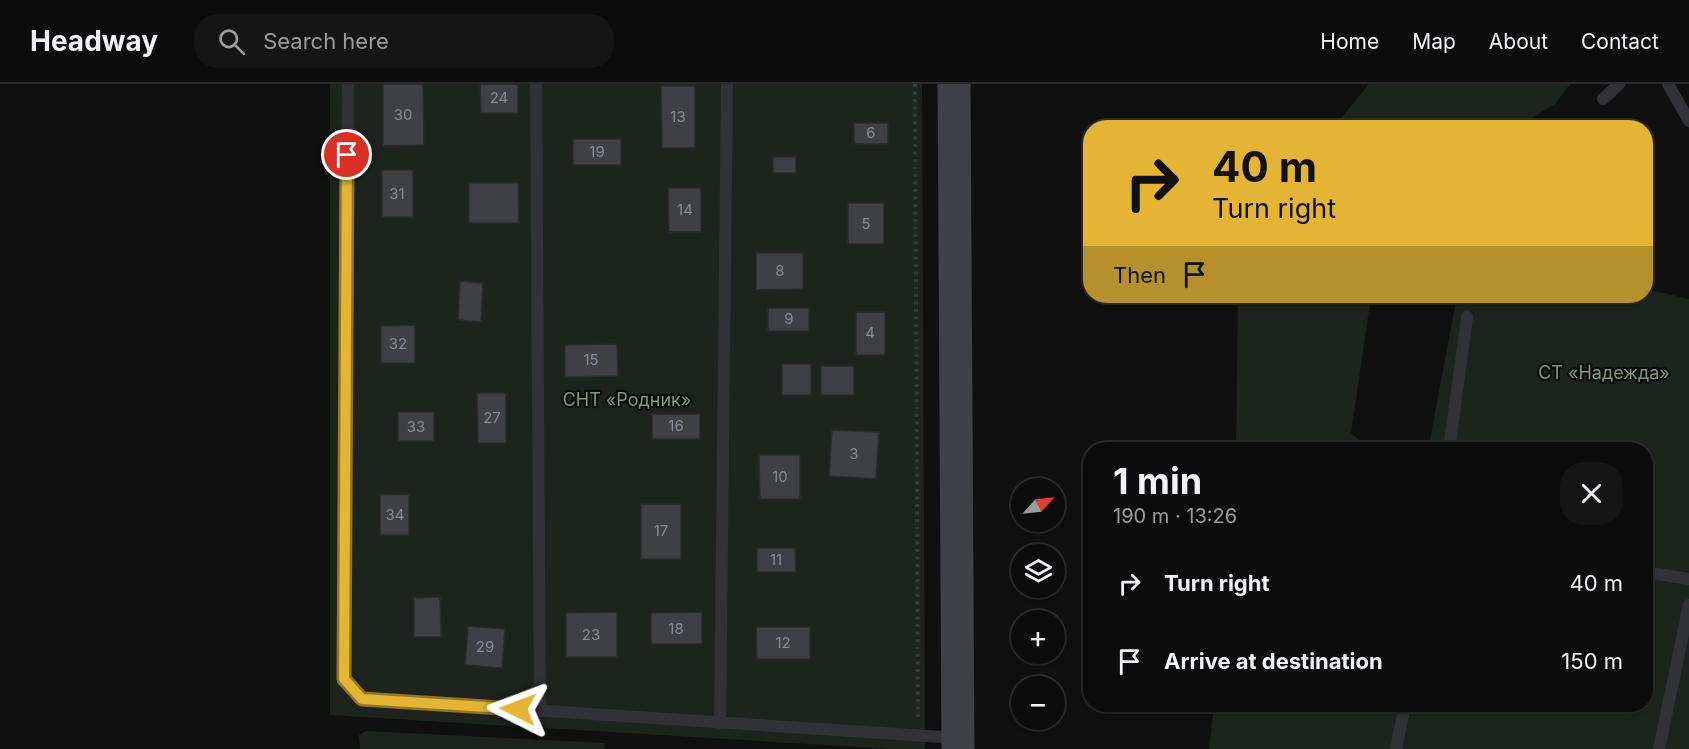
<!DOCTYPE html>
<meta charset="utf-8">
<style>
:root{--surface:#0c0c0d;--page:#151516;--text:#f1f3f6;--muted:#9a9b9d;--line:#2c2c2e}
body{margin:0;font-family:Inter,sans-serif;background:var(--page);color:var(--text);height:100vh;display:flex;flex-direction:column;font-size:22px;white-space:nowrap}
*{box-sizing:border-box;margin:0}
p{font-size:20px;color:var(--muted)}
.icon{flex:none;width:33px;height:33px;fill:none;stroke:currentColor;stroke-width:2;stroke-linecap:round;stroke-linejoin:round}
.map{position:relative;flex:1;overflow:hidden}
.drawer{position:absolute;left:1083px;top:358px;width:570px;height:270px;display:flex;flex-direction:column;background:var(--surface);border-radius:24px;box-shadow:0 2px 4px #0004,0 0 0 2px var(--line)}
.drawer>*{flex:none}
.guide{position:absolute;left:1083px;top:36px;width:570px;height:183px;border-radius:24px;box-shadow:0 2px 4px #0004,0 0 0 2px var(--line);background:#e4b435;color:#111;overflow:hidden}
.needle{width:39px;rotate:63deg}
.fabs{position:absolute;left:1011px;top:394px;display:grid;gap:12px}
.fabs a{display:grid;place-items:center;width:54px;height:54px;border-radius:50%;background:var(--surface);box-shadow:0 2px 4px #0004,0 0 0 2px var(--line);font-size:30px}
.pin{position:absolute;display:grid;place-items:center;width:51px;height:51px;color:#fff;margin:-26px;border:3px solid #fff;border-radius:50%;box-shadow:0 2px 6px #0007}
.me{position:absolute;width:66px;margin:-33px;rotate:273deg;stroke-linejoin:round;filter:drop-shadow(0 0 4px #0008)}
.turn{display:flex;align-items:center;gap:21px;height:126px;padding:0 30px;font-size:27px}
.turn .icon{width:78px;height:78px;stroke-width:2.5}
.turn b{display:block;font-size:42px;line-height:51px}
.then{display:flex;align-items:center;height:57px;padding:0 30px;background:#0003;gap:12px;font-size:22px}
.round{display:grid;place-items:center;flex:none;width:63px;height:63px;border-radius:24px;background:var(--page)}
.headline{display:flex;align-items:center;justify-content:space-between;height:102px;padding:0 30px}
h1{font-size:36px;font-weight:700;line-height:45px}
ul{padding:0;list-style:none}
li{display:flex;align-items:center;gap:18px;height:78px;padding:0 30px}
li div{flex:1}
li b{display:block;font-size:22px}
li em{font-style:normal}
header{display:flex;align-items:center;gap:36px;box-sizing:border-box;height:84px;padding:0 30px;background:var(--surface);border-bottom:2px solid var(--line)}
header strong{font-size:28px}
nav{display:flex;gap:33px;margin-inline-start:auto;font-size:21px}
.search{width:420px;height:54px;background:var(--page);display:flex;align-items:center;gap:15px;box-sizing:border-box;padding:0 21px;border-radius:24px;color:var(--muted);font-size:22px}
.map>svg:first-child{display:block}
</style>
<header>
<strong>Headway</strong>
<div class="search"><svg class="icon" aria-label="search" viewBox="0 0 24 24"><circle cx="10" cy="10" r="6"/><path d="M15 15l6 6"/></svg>Search here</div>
<nav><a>Home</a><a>Map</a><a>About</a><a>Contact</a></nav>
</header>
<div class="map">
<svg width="1689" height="665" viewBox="0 0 1689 665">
<rect width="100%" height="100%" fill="#101011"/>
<!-- green -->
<path fill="#1d241e" d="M 330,0 L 922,0 L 925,665 L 891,665 L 330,631 Z
M 1369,0 L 1570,0 L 1555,20 L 1517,43 L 1334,43 Z
M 1646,205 L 1689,215 L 1689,665 L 1209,665 L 1214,621 L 1646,621 L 1646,366 L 1428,366 L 1457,212 L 1646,212 Z
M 1238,212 L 1371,212 L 1351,349 L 1372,366 L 1236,366 Z
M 366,647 L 605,659 L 604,665 L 360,665 L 359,651 Z"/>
<!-- building -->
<path fill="#3f4044" stroke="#2b2a2d" stroke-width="1.5" d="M 383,0 L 423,0 L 424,61 L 383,62 Z
M 480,0 L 518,0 L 518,29 L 481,29 Z
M 661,2 L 695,2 L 695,64 L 662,64 Z
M 854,39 L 888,39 L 888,60 L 854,60 Z
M 573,55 L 621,55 L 621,81 L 573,81 Z
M 773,73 L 796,73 L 796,89 L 773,89 Z
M 382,86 L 413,86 L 413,133 L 382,133 Z
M 469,99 L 518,99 L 519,139 L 469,139 Z
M 668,104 L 701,104 L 701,148 L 669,148 Z
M 848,119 L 884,119 L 884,160 L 848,160 Z
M 756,169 L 803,169 L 803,205 L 756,206 Z
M 460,197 L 483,199 L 481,238 L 458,236 Z
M 768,224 L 809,224 L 809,247 L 768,247 Z
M 856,228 L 885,228 L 885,271 L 856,271 Z
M 415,241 L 415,279 L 381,279 L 381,242 Z
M 617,260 L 618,292 L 565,293 L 565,261 Z
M 782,280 L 811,280 L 811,311 L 782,311 Z
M 821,282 L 854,282 L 854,311 L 821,311 Z
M 477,309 L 506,309 L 506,359 L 478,359 Z
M 398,328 L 434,328 L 434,357 L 398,357 Z
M 652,330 L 700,330 L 700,355 L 652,355 Z
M 832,346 L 879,348 L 876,395 L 829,392 Z
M 759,371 L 800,371 L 800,415 L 760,415 Z
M 409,410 L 409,451 L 380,451 L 380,411 Z
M 641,420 L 681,420 L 681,475 L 641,475 Z
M 757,464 L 795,464 L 796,488 L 757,488 Z
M 440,513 L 441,553 L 414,553 L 414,514 Z
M 617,528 L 617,573 L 566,573 L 566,529 Z
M 702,528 L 702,560 L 651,560 L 651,529 Z
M 468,542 L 505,545 L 502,584 L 465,581 Z
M 756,543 L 810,543 L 810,575 L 757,575 Z"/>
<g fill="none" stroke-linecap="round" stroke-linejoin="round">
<!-- path -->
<path stroke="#38393d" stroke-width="4" stroke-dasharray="3 4.5" stroke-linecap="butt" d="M 915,0 L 918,635"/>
<!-- lane -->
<path stroke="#313236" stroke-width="12" d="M 348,0 L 344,595 L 361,615 L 958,654
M 536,0 L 540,627
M 1668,0 L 1689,37
M 1603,15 L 1619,0
M 1449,366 L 1467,233
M 1646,488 L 1689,495
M 720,639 L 727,0
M 1396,665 L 1405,621
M 1659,665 L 1689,521"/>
<!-- secondary -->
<path stroke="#404146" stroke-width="33" d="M 954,0 L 958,665"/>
</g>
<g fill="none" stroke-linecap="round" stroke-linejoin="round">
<!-- route casing -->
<g stroke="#947522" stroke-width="15">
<path id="route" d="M 347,71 L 344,595 L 362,615 L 518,625"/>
</g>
<!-- route -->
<use href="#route" stroke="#e4b435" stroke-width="10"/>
</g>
<g text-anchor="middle" stroke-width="4.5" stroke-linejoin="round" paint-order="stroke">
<!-- number labels -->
<g font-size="15" fill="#898c96">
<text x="499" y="19">24</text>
<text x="403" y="36">30</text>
<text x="678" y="38">13</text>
<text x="871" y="54">6</text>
<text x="597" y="73">19</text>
<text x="397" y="115">31</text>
<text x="685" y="131">14</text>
<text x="866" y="145">5</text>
<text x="780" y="192">8</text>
<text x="789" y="240">9</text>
<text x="870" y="254">4</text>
<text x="398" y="265">32</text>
<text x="591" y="281">15</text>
<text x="492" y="339">27</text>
<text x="676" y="347">16</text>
<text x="416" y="348">33</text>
<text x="854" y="375">3</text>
<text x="780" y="398">10</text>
<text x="395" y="436">34</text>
<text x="661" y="452">17</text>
<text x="776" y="481">11</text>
<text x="676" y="550">18</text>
<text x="591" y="556">23</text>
<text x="783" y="564">12</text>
<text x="485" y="568">29</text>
</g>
<!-- park labels -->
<g font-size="18" fill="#7a9b7e" stroke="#0b0b0c">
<text x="1604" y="295">СТ «Надежда»</text>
<text x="627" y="322">СНТ «Родник»</text>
</g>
</g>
</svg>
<div class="fabs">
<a><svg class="needle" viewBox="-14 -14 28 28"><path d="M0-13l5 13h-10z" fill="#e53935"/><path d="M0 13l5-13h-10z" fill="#9a9b9d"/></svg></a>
<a><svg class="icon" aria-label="layers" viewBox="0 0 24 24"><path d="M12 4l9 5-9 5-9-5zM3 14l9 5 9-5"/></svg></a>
<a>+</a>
<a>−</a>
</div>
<div class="pin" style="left:347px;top:71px;background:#d93025"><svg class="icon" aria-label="arrive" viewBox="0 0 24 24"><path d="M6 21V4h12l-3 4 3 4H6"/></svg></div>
<svg class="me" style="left:518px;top:625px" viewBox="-20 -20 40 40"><path d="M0-17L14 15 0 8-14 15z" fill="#e4b435" stroke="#fff" stroke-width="4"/></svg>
<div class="guide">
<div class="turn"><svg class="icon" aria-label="right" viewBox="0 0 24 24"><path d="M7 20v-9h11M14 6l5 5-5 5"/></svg><div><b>40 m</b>Turn right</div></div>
<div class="then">Then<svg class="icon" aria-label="arrive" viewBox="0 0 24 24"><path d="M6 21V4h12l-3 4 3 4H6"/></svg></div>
</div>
<section class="drawer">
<div class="headline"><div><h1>1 min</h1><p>190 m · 13:26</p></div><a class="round"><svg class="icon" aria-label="close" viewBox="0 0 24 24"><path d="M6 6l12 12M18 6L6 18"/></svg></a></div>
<ul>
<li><svg class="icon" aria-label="right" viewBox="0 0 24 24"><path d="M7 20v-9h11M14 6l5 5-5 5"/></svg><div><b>Turn right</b></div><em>40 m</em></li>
<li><svg class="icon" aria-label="arrive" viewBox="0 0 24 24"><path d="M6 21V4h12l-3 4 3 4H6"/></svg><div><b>Arrive at destination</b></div><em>150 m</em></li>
</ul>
</section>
</div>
